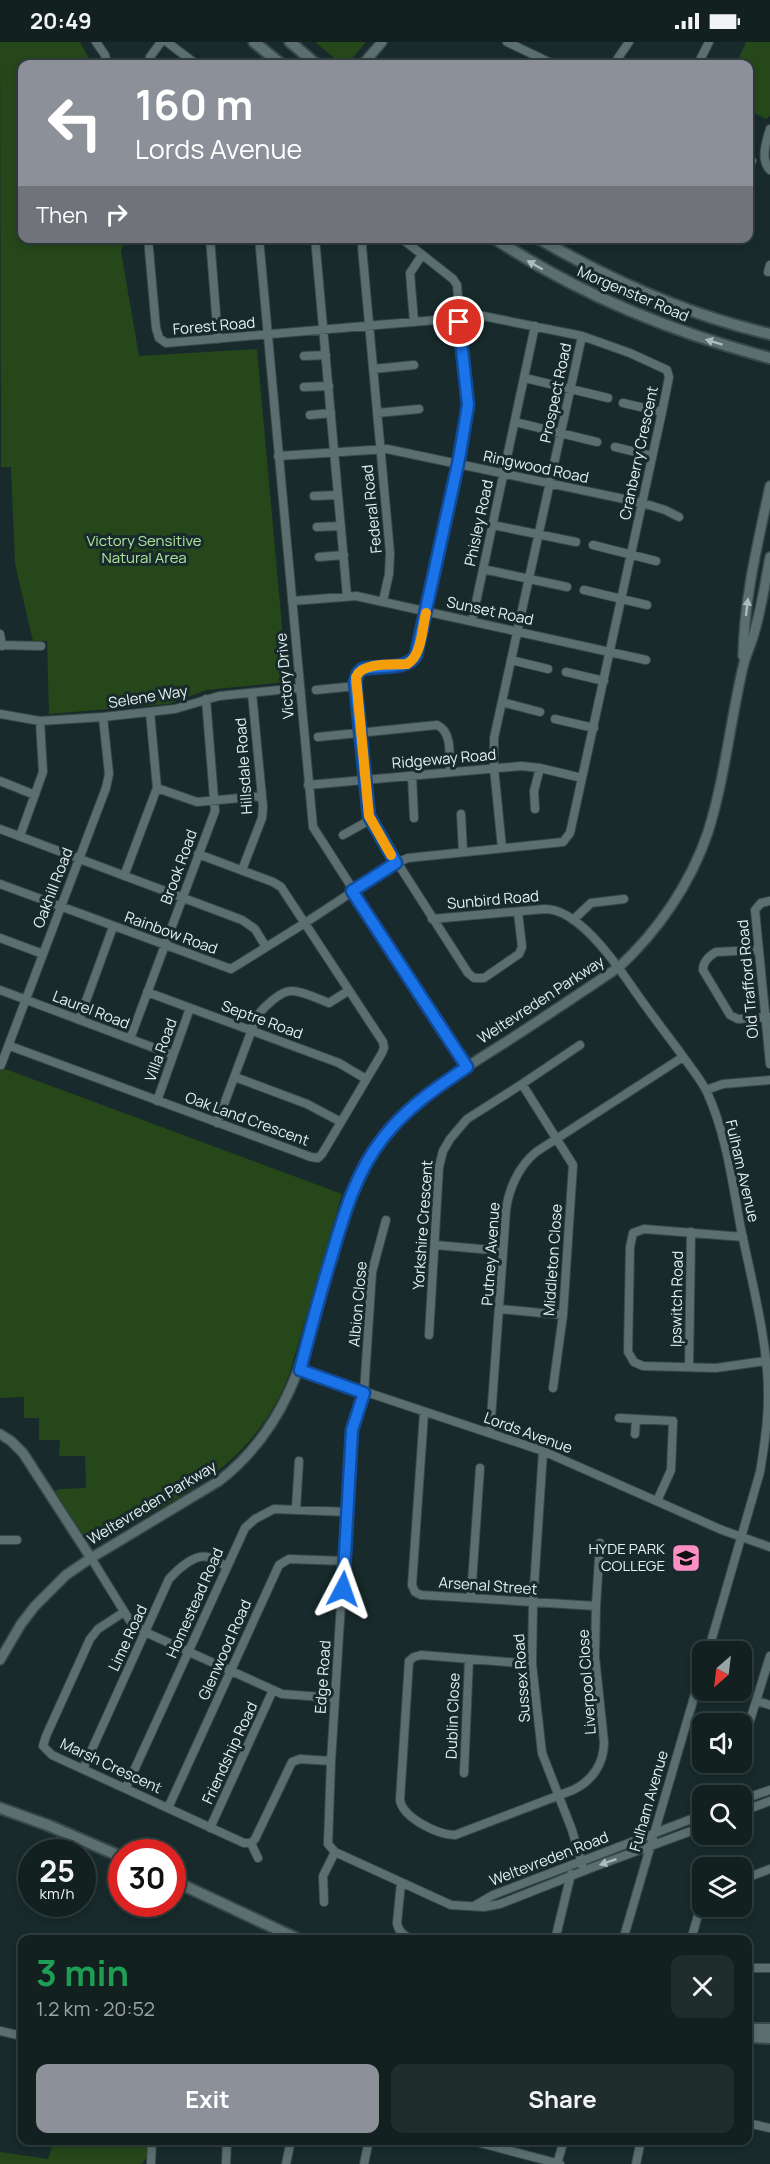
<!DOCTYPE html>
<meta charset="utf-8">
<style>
:root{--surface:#122020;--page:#1f2d2d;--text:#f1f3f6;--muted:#9ca3a5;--line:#313e3e;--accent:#8c9099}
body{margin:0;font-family:Manrope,sans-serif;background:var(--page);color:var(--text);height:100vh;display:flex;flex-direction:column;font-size:22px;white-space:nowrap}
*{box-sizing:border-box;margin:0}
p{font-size:20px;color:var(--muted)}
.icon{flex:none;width:33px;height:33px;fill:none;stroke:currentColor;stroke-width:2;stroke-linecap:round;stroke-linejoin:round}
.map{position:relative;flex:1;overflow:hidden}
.side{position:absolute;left:18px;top:1893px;width:734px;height:210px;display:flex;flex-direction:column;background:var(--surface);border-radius:12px;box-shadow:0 3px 9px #0003,0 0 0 2px var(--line)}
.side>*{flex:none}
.guide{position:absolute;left:18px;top:18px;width:735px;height:183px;border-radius:12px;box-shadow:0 3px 9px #0003,0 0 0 2px var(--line);background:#8c9099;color:#fff;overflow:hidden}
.needle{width:39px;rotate:208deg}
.tools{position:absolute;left:692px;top:1599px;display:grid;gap:12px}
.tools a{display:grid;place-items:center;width:60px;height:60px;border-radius:12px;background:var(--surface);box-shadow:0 3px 9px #0003,0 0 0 2px var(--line);font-size:30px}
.speed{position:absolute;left:18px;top:1797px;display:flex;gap:12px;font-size:30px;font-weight:700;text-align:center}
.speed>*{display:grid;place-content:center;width:78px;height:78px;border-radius:50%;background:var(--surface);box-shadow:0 3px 9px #0003,0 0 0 2px var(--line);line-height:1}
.speed small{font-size:15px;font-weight:400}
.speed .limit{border:9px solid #d22;background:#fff;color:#111}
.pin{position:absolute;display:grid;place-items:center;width:51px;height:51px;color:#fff;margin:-26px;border:3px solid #fff;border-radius:50%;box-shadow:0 2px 6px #0007}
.me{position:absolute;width:66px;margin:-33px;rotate:4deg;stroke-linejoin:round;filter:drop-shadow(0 0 4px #0008)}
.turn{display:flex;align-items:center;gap:21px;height:126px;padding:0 18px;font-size:27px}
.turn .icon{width:78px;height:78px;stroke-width:2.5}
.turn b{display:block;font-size:42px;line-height:51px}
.then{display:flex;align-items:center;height:57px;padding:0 18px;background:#0003;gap:12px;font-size:22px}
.round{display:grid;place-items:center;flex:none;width:63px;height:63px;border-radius:12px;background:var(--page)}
.headline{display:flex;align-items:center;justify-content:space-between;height:102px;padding:0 18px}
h1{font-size:36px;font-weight:700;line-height:45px;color:#1e9e55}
.button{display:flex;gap:12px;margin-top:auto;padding:12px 18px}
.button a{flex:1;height:69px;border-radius:12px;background:var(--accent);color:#fff;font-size:24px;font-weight:700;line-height:69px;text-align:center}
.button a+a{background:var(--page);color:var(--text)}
.status{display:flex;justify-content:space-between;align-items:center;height:42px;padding:0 30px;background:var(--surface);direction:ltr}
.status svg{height:16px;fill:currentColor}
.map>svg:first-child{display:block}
</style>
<div class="status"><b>20:49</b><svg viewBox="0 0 49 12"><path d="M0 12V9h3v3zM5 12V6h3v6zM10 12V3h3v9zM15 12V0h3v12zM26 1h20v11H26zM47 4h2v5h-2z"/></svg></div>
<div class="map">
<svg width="770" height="2122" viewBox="0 0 770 2122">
<rect width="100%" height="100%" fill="#182a2b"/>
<!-- green -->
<path fill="#254719" d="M 0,0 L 80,0 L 92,22 L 22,22 L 22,196 L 126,197 L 121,209 L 139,314 L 257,307 L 287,640 L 207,648 L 168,662 L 49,672 L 47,599 L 33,599 L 15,522 L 11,425 L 1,425 Z
M 315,0 L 366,0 L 349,20 L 339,20 Z
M 746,0 L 770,0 L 770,74 L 766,77 L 749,69 L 748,22 L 736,22 Z
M 0,1025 L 342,1152 L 290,1330 C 254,1425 184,1451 102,1499 L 85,1496 L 55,1449 L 60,1447 L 86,1446 L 85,1414 L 59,1414 L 60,1398 L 39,1398 L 39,1376 L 24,1376 L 24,1355 L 0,1356 Z
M 54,2099 L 148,2099 L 147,2115 L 142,2122 L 0,2122 L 0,2110 L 48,2117 Z"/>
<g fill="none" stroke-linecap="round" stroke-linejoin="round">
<!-- minor casing -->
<g stroke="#384848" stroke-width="10">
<path id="minor" d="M 96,0 L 105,13 L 107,22
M 167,0 L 196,22
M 507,0 L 553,22
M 149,22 L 150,15 L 161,0
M 614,22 L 629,0
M 698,22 L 709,0
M 770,87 C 766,100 760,118 770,128
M 748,118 L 752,119
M 210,196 L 218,297
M 259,196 L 313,785 L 467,1025
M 315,196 L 347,554
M 363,196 L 362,205 L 390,511 L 389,532 L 383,559
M 401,196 L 453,237 L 457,243 L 468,364 L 459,417 L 416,613 C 407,629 378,623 362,627 L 356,635 L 370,778 L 468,931 L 474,936 L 484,936 L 519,912 L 522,905 L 518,870
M 768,230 L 770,223
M 414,280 L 410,231 L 422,213
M 304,314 L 326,313
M 373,327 L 414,323
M 525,336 L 608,356
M 304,345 L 329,344
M 623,361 L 662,370
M 377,371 L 419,367
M 310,373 L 331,371
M 515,380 L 597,400
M 615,405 L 652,414
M 278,414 L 387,407 L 643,461 L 665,468 L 679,475
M 314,454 L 338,453
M 493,483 L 576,500
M 317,485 L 341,484
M 593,503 L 656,519
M 319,515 L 344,513
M 483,527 L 567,545
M 584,548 L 647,563
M 292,559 L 356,554 L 646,618
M 472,579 L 535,284
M 0,592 L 2,604
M 0,603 L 41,604
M 511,618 L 548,627
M 566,630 L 604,639
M 316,648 L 356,644
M 502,660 L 540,670
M 0,672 L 40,679 L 103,675 L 175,667 L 219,654 L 299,646
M 555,677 L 594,686
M 318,695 L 437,683 C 453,690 449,715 450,730
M 412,734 L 414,776
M 0,739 L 35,753
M 308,743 L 521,724 L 540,726 L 582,736
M 157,746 L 197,760 L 262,754
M 535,767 L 534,749 L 540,726
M 461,772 L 463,810
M 0,787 L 242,878 L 255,887 L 266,905
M 343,793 L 370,778
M 20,794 L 43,730 L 40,679
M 502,806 L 494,726 L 494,696 L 582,294
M 242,828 L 262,776 L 263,765 L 252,651
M 124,834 L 157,746 L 150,670
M 0,842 L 231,927 L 305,881 L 396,821 L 408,816 L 563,800 L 570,791 L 662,370 L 669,335 L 667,328 L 630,311 L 582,294 L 483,274 L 166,301 L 159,296 L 156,286 L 148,196
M 770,859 L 761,861 L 755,868 L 770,1022
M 432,877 L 545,867 C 577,867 612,916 628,939 C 644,963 662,986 679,1009 C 688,1022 700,1036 707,1050 C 726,1092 732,1138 740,1182 C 751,1237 769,1302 768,1357 C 768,1382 764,1406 760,1430 L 708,1610
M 573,878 L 591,861 L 624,857
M 0,896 L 43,912
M 759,908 L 716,910 C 709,914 703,920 703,928 L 730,973 L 738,977 L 769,975
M 0,948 L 173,1013
M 147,950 L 339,1021 L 366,1037
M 79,978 L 113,885
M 130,997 L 215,769 L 206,657
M 10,1004 L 311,1115 L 318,1116 L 322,1112 L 382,1011 L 384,1006 L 383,1000 L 281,845 L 273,840 L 198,812
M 1,1023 L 106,746 L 109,732 L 103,675
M 235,1035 L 307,1062 L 341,1080
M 522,1042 L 573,1123 L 563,1273 L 553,1346
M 706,1048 L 723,1042 L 770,1038
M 157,1059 L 190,966
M 217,1081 L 257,974 C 263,966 281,948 292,949 C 303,949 318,957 329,961 L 348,949
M 386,1178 L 372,1230 L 364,1351 L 352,1388 L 331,1719 L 328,1802 L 335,1810 L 451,1863 L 484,1865 L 500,1862 L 591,1826 L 702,1785
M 743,1195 L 644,1187 L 633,1191 L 630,1205 L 628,1310 L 634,1320 L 643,1324 L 716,1326 L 765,1319
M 435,1203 L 503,1209
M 500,1267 L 563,1273
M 429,1293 L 439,1125 L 443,1109 L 450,1097 L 467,1077 L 522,1042 L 580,1003
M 689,1325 L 691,1190
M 300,1328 L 543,1409 L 722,1488 L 770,1505
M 424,1371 L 412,1543 L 415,1550 L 421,1553 L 596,1564
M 619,1376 L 673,1379 L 671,1428 L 657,1459
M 490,1390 L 506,1168 C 509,1146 519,1124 536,1110 L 683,1015
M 635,1392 L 636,1377
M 543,1409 L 533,1561 L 532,1622 L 542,1711 L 572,1788 L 584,1829
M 296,1467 L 299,1419
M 0,1498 L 17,1498
M 91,1516 L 130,1579 L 145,1590 L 282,1652 L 335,1656
M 471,1555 L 480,1426
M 124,1570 L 98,1587 L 90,1597 L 46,1694 L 43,1704 L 52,1713 L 244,1801 L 251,1801
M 532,1622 L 421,1613 L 414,1615 L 409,1619 L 400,1758 C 403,1776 438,1793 455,1793 L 573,1748 C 592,1739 604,1722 604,1700 L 595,1615 L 596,1564 L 600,1501
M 757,1659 L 770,1663
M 748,1685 L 770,1614
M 83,1727 L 169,1537 C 177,1528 195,1511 208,1515 C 214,1517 220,1521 226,1524
M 464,1731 L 469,1617
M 126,1746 L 245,1486 L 255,1477 L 274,1467 L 348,1470
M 741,1758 L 770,1748
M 168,1766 L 279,1523 L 289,1517 L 345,1519
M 741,1770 L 770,1759
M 210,1786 L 273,1648
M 251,1801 L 255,1797 L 292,1720 L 300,1717 L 331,1719
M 251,1801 L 258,1816
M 741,1838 L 770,1827
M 401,1841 L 397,1881 C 399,1892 406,1895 416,1898
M 324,1860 L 323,1834 L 335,1810
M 474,1864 L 493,1853 L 702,1773
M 555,1898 L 571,1832
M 623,1898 L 702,1628
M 691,1898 L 702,1859
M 747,1926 L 770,1926
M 0,1989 L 22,1994
M 747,2081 L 770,2086
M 469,2098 L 560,2122
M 151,2122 L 152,2098
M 226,2122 L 227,2098
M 286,2122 L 291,2098
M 364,2122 L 369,2098
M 557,2122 L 564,2098
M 636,2122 L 641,2098"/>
</g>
<!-- tertiary casing -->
<g stroke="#384848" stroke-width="12">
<path id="tertiary" d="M 363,22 L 382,0
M 743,614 C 744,557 758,500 770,444
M 0,1392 L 11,1399 L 23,1411 L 91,1516
M 0,1618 L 21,1582 L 35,1564 L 66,1533 L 91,1516 L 219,1439 C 299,1377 309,1290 336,1199 C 345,1168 355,1137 372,1110 C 405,1060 459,1030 509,998 C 546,974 582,950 619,925 C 658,889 691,841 708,790 C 725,736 730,680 743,625 C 745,615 750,605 753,595 C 761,569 765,542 770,515"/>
</g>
<!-- secondary casing -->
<g stroke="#384848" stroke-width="14">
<path id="secondary" d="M 254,0 L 281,22
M 290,0 L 316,22
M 494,196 C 579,253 672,290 770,316
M 538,196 C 611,239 688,273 770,292
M 0,1766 L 50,1784 L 122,1815
M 172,1838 L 300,1898
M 747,1987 L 770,1987
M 747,1995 L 770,1996"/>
</g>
<!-- minor -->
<use href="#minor" stroke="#5b6f70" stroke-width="8"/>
<!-- tertiary -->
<use href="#tertiary" stroke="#5b6f70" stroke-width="9"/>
<!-- secondary -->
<use href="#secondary" stroke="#5b6f70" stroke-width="10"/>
</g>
<!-- one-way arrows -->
<defs><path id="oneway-solid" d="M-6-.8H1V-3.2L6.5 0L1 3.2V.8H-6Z" transform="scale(1.5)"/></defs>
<g fill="#aebcbd">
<use href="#oneway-solid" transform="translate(535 223) rotate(-150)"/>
<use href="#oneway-solid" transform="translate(714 300) rotate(-163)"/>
<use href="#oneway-solid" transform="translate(747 565) rotate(-83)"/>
<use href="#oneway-solid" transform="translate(608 1820) rotate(161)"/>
</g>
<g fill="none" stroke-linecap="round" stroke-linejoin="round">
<!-- route casing -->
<g stroke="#114b97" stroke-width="15">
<path id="route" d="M 343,1547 L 352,1388 L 364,1351 L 300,1328 C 310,1290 320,1251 332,1213 C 344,1172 356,1130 383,1096 C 406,1066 436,1046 467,1025 L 352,849 L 396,821 L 369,774 L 355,640 L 358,631 L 362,627 C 378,623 407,629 416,613 L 459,417 L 468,363 L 459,280"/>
</g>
<!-- route -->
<use href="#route" stroke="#1a73e8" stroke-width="10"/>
<!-- slow -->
<path stroke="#f59e0b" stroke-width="10" d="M 391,813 L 369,774 L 356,635 C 362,620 392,623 407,622 C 422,614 422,586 426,571"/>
</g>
<!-- icons -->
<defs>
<g id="school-square" transform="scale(1.5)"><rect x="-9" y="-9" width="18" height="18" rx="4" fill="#fc8fc3" stroke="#182a2b"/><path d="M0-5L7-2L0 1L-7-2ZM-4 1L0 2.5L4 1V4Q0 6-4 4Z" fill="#111"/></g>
</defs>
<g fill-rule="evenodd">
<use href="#school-square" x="686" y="1516"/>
</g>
<g text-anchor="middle" stroke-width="6" stroke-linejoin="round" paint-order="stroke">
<!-- street labels -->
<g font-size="15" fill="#e5f0f0" stroke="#182a2b">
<text transform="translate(633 252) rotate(23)" y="5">Morgenster Road</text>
<text transform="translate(214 284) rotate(-5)" y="5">Forest Road</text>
<text transform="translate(556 351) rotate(-78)" y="5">Prospect Road</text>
<text transform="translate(639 411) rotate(-78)" y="5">Cranberry Crescent</text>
<text transform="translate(536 425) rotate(12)" y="5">Ringwood Road</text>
<text transform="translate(372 467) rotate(-96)" y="5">Federal Road</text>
<text transform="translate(479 481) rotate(-78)" y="5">Phisley Road</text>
<text transform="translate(490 569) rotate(12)" y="5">Sunset Road</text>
<text transform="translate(285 634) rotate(-95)" y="5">Victory Drive</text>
<text transform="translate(148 655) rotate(-9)" y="5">Selene Way</text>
<text transform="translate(444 717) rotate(-5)" y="5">Ridgeway Road</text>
<text transform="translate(244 724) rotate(-94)" y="5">Hillsdale Road</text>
<text transform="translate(179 825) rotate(-70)" y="5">Brook Road</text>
<text transform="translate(53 846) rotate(-69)" y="5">Oakhill Road</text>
<text transform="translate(493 858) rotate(-5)" y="5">Sunbird Road</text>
<text transform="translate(171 891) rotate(20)" y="5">Rainbow Road</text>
<text transform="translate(748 937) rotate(-95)" y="5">Old Trafford Road</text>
<text transform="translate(541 958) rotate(-33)" y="5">Weltevreden Parkway</text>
<text transform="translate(91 968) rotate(21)" y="5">Laurel Road</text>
<text transform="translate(262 978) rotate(20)" y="5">Septre Road</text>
<text transform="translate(161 1008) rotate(-70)" y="5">Villa Road</text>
<text transform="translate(247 1077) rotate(20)" y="5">Oak Land Crescent</text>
<text transform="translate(742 1129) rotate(77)" y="5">Fulham Avenue</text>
<text transform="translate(423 1183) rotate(-86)" y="5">Yorkshire Crescent</text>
<text transform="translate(491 1212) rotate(-86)" y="5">Putney Avenue</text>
<text transform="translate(553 1218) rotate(-86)" y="5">Middleton Close</text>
<text transform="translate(677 1257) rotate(-89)" y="5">Ipswitch Road</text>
<text transform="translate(358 1262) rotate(-85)" y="5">Albion Close</text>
<text transform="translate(528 1391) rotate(20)" y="5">Lords Avenue</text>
<text transform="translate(152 1461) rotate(-31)" y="5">Weltevreden Parkway</text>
<text transform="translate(488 1544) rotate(4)" y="5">Arsenal Street</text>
<text transform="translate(195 1561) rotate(-66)" y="5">Homestead Road</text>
<text transform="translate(128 1596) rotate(-65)" y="5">Lime Road</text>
<text transform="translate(225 1608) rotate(-66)" y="5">Glenwood Road</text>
<text transform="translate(323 1635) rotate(-86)" y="5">Edge Road</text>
<text transform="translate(522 1636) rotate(-94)" y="5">Sussex Road</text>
<text transform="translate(587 1640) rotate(-94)" y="5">Liverpool Close</text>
<text transform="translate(453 1674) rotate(-88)" y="5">Dublin Close</text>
<text transform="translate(230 1711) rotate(-65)" y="5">Friendship Road</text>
<text transform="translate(111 1724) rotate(25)" y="5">Marsh Crescent</text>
<text transform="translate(649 1759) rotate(-74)" y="5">Fulham Avenue</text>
<text transform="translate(549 1817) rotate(-21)" y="5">Weltevreden Road</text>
</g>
<!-- park labels -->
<g font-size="15" fill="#ade49c" stroke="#182a2b">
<text x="144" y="504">Victory Sensitive<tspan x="144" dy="17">Natural Area</tspan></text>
</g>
<!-- poi labels -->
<g font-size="15" fill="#e5f0f0" stroke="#182a2b" text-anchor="end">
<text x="665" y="1512">HYDE PARK<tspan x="665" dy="17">COLLEGE</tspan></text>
</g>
</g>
</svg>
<div class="tools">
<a><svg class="needle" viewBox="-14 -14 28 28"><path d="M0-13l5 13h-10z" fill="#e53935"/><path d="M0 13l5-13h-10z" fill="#9ca3a5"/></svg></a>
<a><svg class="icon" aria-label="sound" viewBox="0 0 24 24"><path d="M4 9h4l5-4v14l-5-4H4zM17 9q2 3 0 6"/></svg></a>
<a><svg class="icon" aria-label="search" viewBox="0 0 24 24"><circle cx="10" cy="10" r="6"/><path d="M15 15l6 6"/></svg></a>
<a><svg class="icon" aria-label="layers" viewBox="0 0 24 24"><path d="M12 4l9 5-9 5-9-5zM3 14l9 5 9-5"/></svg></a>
</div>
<div class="speed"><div>25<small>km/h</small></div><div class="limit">30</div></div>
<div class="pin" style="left:459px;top:280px;background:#d93025"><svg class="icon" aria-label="arrive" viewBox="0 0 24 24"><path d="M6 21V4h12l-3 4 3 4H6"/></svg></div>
<svg class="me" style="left:343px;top:1547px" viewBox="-20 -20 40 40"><path d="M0-17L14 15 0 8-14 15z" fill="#1a73e8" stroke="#fff" stroke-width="4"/></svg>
<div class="guide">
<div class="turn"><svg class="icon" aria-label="left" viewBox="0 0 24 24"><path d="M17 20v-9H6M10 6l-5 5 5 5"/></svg><div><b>160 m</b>Lords Avenue</div></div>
<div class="then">Then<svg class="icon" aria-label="right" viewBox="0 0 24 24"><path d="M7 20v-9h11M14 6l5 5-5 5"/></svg></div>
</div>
<section class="side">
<div class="headline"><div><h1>3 min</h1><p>1.2 km · 20:52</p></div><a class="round"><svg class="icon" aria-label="close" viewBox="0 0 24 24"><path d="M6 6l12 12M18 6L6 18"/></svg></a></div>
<div class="button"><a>Exit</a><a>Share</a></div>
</section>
</div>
